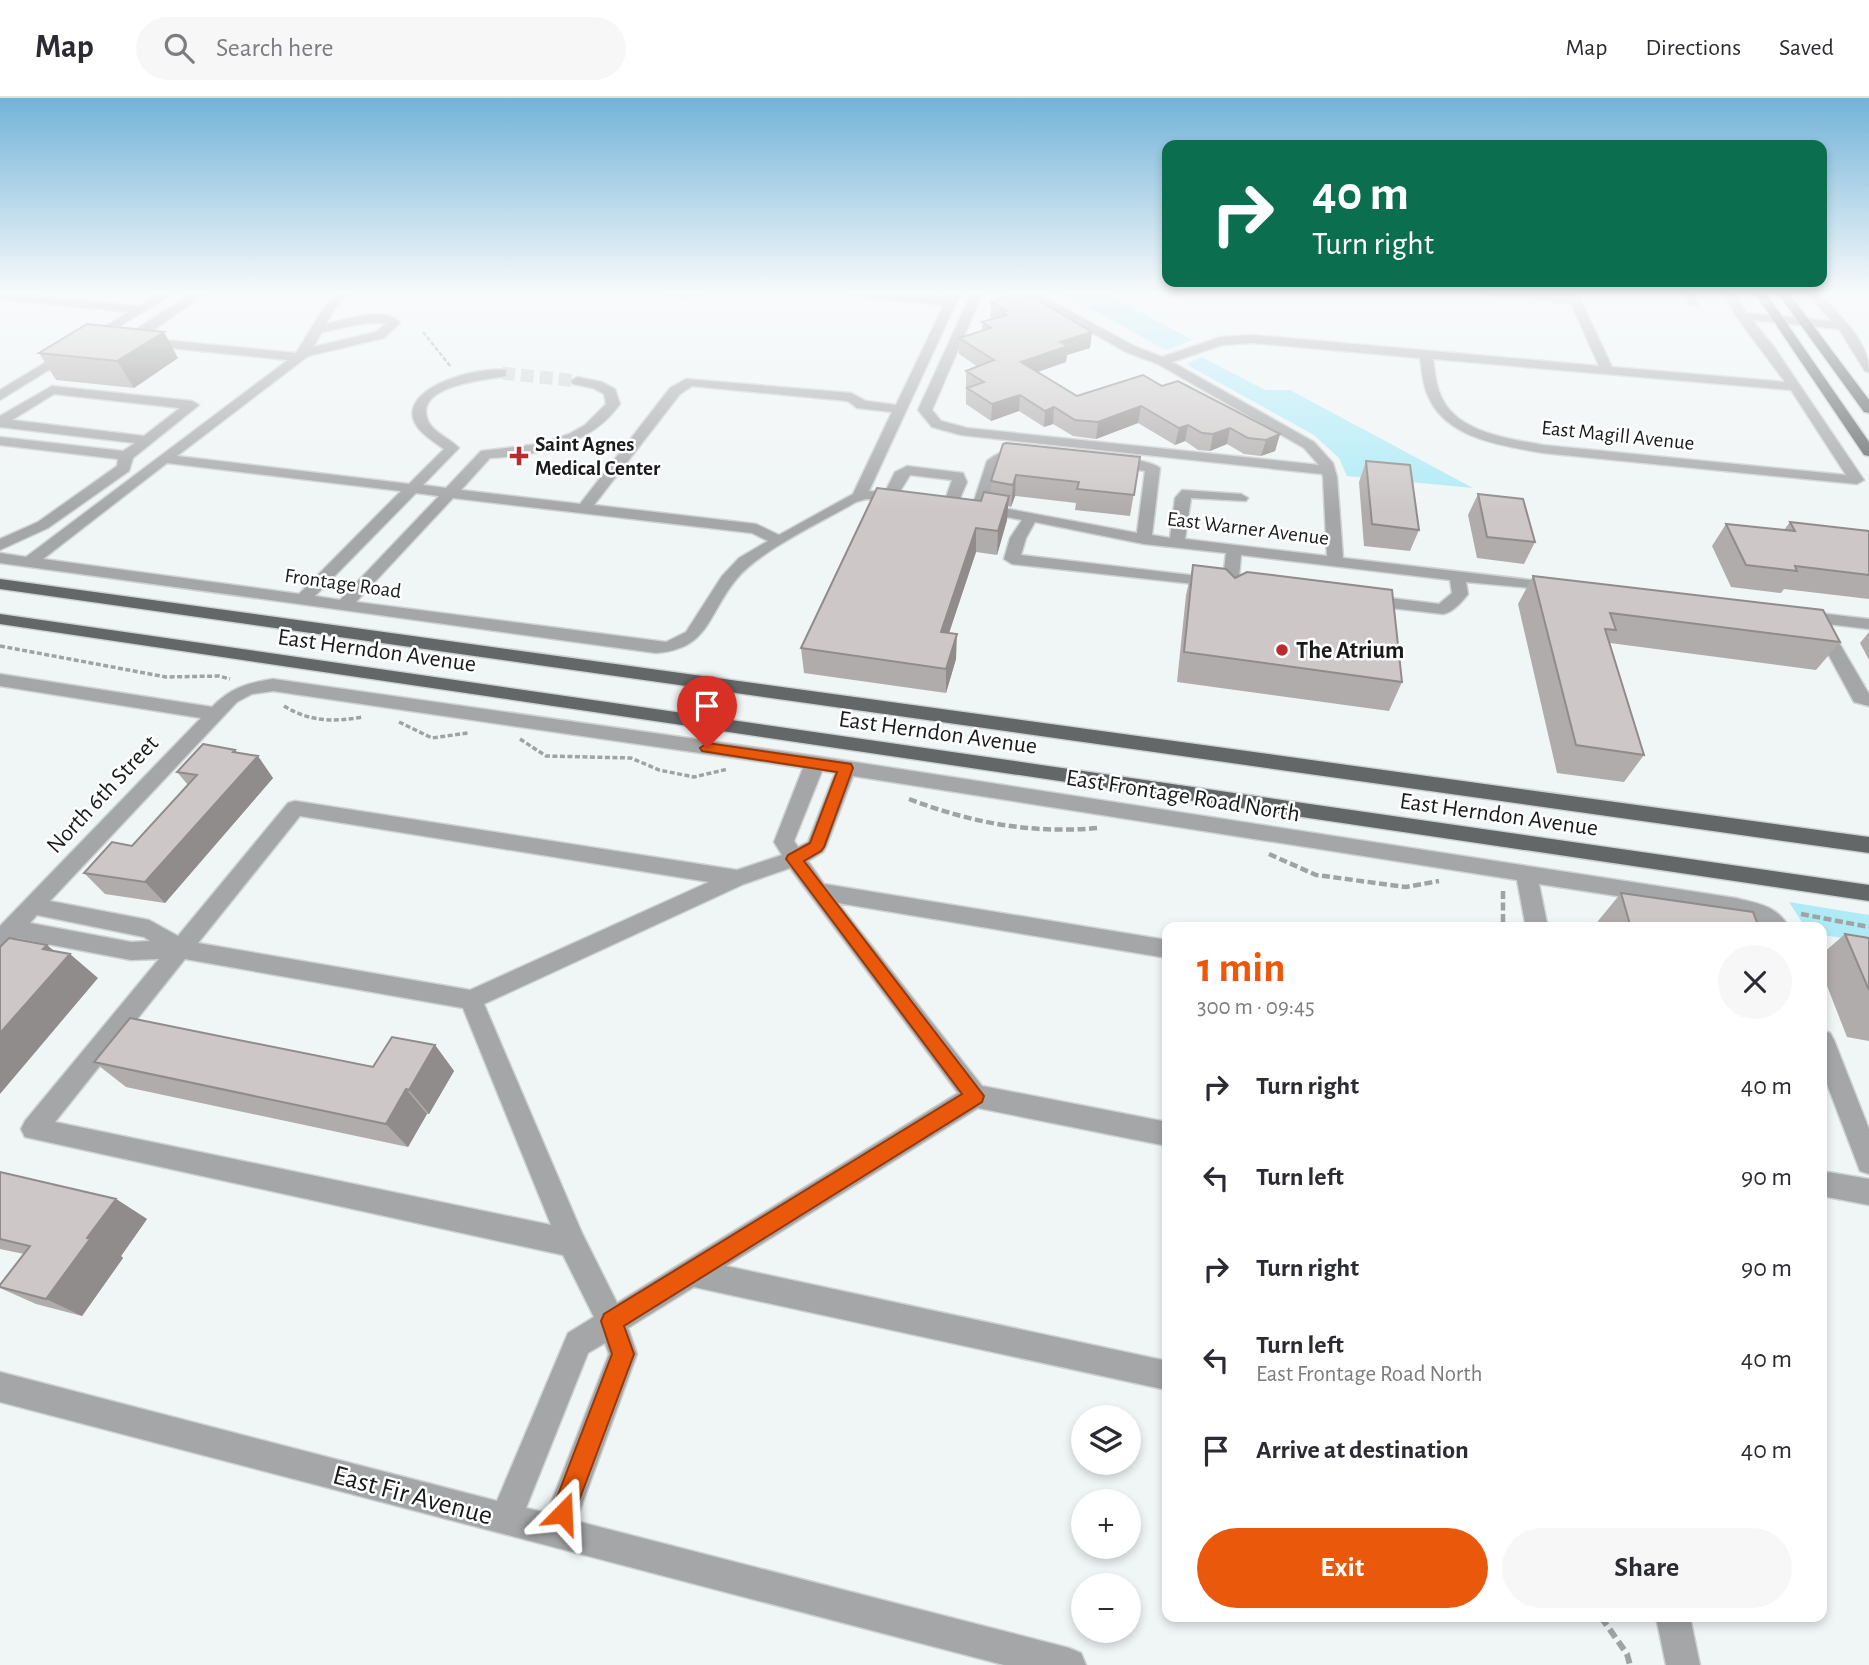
<!DOCTYPE html>
<meta charset="utf-8">
<style>
:root{--surface:#fff;--page:#f7f7f7;--text:#2b2b33;--muted:#7c7c81;--line:#e1e1e2;--accent:#ea580c}
body{margin:0;font-family:"Alegreya Sans",sans-serif;background:var(--page);color:var(--text);height:100vh;display:flex;flex-direction:column;font-size:26px;white-space:nowrap}
*{box-sizing:border-box;margin:0}
p{font-size:23px;color:var(--muted)}
.icon{flex:none;width:38px;height:38px;fill:none;stroke:currentColor;stroke-width:2;stroke-linecap:round;stroke-linejoin:round}
.map{position:relative;flex:1;overflow:hidden}
.side{position:absolute;left:1162px;top:824px;width:665px;height:700px;display:flex;flex-direction:column;background:var(--surface);border-radius:14px;box-shadow:0 4px 10px #0003}
.side>*{flex:none}
.banner{position:absolute;left:1162px;top:42px;width:665px;height:147px;border-radius:14px;box-shadow:0 4px 10px #0003;background:#0b6e4f;color:#fff;overflow:hidden}
.tools{position:absolute;left:1071px;top:1307px;display:grid;gap:14px}
.tools a{display:grid;place-items:center;width:70px;height:70px;border-radius:50%;background:var(--surface);box-shadow:0 4px 10px #0003;font-size:35px}
.pin{position:absolute;display:grid;place-items:center;width:60px;height:60px;color:#fff;margin:-72px -30px;border-radius:50% 50% 50% 0;rotate:-45deg;box-shadow:0 0 7px #0007}
.pin .icon{rotate:45deg}
.me{position:absolute;width:77px;margin:-38px;rotate:21deg;stroke-linejoin:round;filter:drop-shadow(0 0 5px #0008)}
.turn{display:flex;align-items:center;gap:24px;height:147px;padding:0 35px;font-size:32px}
.turn .icon{width:91px;height:91px;stroke-width:2.5}
.turn b{display:block;font-size:49px;line-height:60px}
.round{display:grid;place-items:center;flex:none;width:74px;height:74px;border-radius:37px;background:var(--page)}
.headline{display:flex;align-items:center;justify-content:space-between;height:119px;padding:0 35px}
h1{font-size:42px;font-weight:600;line-height:52px;color:var(--accent)}
.button{display:flex;gap:14px;margin-top:auto;padding:14px 35px}
.button a{flex:1;height:80px;border-radius:42px;background:var(--accent);color:#fff;font-size:28px;font-weight:600;line-height:80px;text-align:center}
.button a+a{background:var(--page);color:var(--text)}
ul{padding:0;list-style:none}
li{display:flex;align-items:center;gap:21px;height:91px;padding:0 35px}
li div{flex:1}
li b{display:block;font-size:26px}
li em{font-style:normal}
header{display:flex;align-items:center;gap:42px;box-sizing:border-box;height:98px;padding:0 35px;background:var(--surface);border-bottom:2px solid var(--line)}
header strong{font-size:33px}
nav{display:flex;gap:38px;margin-inline-start:auto;font-size:24px}
.search{width:490px;height:63px;background:var(--page);display:flex;align-items:center;gap:18px;box-sizing:border-box;padding:0 24px;border-radius:38px;color:var(--muted);font-size:26px}
.map>svg:first-child{display:block}
</style>
<header>
<strong>Map</strong>
<div class="search"><svg class="icon" aria-label="search" viewBox="0 0 24 24"><circle cx="10" cy="10" r="6"/><path d="M15 15l6 6"/></svg>Search here</div>
<nav><a>Map</a><a>Directions</a><a>Saved</a></nav>
</header>
<div class="map">
<svg width="1869" height="1567" viewBox="0 0 1869 1567">
<rect width="100%" height="100%" fill="#f0f5f6"/>
<!-- green -->
<path fill="#afebf7" d="M 1060,194 L 1102,194 L 1193,242 L 1166,252 Z
M 1202,259 L 1265,292 L 1290,292 L 1473,390 L 1347,378 L 1339,360 L 1314,337 L 1189,268 L 1188,265 Z
M 1789,804 L 1869,817 L 1869,844 L 1822,837 L 1822,830 L 1805,829 Z"/>
<g fill="none" stroke-linecap="round" stroke-linejoin="round">
<!-- minor-tunnel -->
<path stroke="#d0d4d5" stroke-width="13" stroke-dasharray="13 6" stroke-linecap="butt" d="M 502,275 L 577,283"/>
<!-- minor casing -->
<g stroke="#ced2d3" stroke-width="3">
<path id="minor" d="M 162,194 L 175,194 L 0,302 L 0,292 L 129,214 L 0,201 L 0,195 L 139,208 Z
M 195,194 L 208,194 L 146,237 L 153,241 L 296,255 L 327,205 L 339,194 L 351,194 L 336,209 L 326,226 C 346,222 385,207 400,225 L 384,240 L 308,258 L 177,358 L 409,386 L 444,351 C 433,343 417,334 413,320 C 406,286 483,268 506,272 L 506,278 C 488,282 417,286 427,320 C 431,334 450,340 459,350 L 423,387 L 446,390 L 481,353 L 538,346 L 569,336 L 585,327 L 606,306 L 604,296 L 593,290 L 573,286 L 571,283 L 577,279 L 602,284 L 615,291 L 620,306 C 590,348 539,357 490,360 L 461,392 L 580,406 L 670,290 L 686,281 L 851,295 L 866,303 L 896,307 L 944,207 L 846,197 L 841,194 L 885,194 L 947,200 L 950,194 L 961,194 L 869,393 L 885,394 L 895,374 L 907,368 L 963,375 L 967,384 L 958,405 L 951,409 L 944,405 L 952,382 L 910,377 L 899,395 L 907,397 L 909,400 L 907,403 L 866,401 L 856,404 C 822,424 758,453 735,483 C 707,518 709,551 656,555 L 0,465 L 0,455 L 26,459 L 288,262 L 151,248 L 134,239 L 138,230 ZM 366,225 L 387,225 L 376,234 L 313,249 L 322,234 ZM 692,288 L 848,303 L 857,310 L 892,314 L 853,396 L 779,437 L 756,426 L 594,407 L 680,296 ZM 167,365 L 401,393 L 299,496 L 43,461 ZM 416,395 L 439,398 L 340,502 L 315,498 ZM 453,400 L 752,435 L 768,443 L 739,460 L 722,478 L 686,534 L 666,544 L 356,504 Z
M 654,194 L 708,194 L 688,200 Z
M 972,194 L 983,194 L 932,312 L 941,323 L 967,330 L 1319,367 L 1304,350 L 1158,266 L 1126,254 L 1036,203 L 1030,194 L 1041,194 L 1044,199 L 1134,248 L 1162,259 L 1221,239 L 1253,237 L 1599,268 L 1571,205 L 1485,197 L 1480,194 L 1536,194 L 1568,197 L 1580,201 L 1612,269 L 1785,284 L 1736,218 L 1724,194 L 1735,194 L 1746,215 L 1832,223 L 1805,194 L 1817,194 C 1838,216 1869,242 1869,274 L 1865,273 L 1839,231 L 1752,222 L 1774,249 L 1864,382 L 1857,386 L 1543,355 C 1504,348 1449,341 1430,302 C 1423,289 1422,274 1420,260 L 1253,245 L 1222,247 L 1172,264 L 1314,344 L 1333,365 L 1337,379 L 1343,460 L 1557,485 L 1563,487 L 1565,490 L 1563,493 L 1466,484 L 1468,496 C 1462,504 1453,514 1443,516 L 1365,507 L 1357,502 L 1365,497 L 1439,506 L 1452,495 L 1450,482 L 1241,457 L 1237,502 L 1229,507 L 1221,502 L 1222,489 L 1012,466 L 1004,461 L 1010,440 L 1022,422 L 977,413 L 972,409 L 987,363 C 999,353 1020,345 1033,355 L 1031,358 L 1018,358 L 1000,365 L 987,407 L 1137,435 L 1145,373 L 1118,369 L 1111,365 C 1120,357 1151,363 1160,370 L 1152,437 L 1170,440 L 1175,400 L 1182,392 L 1241,396 L 1248,400 L 1246,403 L 1191,400 L 1185,441 L 1327,458 L 1323,379 L 1322,376 L 961,337 L 932,329 L 918,312 ZM 1433,261 L 1791,292 L 1846,377 L 1543,347 C 1510,341 1462,335 1444,304 C 1436,291 1435,275 1433,261 ZM 1035,424 L 1144,446 L 1226,455 L 1223,481 L 1021,457 L 1026,440 Z
M 1682,194 L 1693,194 L 1699,205 L 1697,207 L 1689,207 Z
M 52,288 L 192,303 L 199,307 L 133,360 L 129,373 L 48,430 L 0,452 L 0,441 L 38,424 L 117,368 L 118,361 L 0,347 L 0,339 L 123,353 L 135,345 L 0,329 L 0,318 ZM 54,296 L 180,310 L 144,338 L 12,322 Z
M 1801,513 L 1869,521 L 1869,531 L 1828,526 L 1869,596 L 1869,608 L 1854,604 L 1813,528 L 1815,525 L 1795,522 L 1793,518 Z
M 0,576 L 212,609 C 230,590 247,585 273,581 L 815,658 L 1735,800 C 1756,805 1779,808 1789,830 C 1765,830 1757,822 1735,816 L 1539,786 L 1548,830 L 1526,830 L 1517,782 L 853,678 L 826,749 L 823,754 L 808,763 L 824,786 L 1167,842 L 1167,860 L 838,805 L 982,988 L 1167,1024 L 1167,1048 L 978,1010 L 726,1168 L 1167,1263 L 1167,1292 L 694,1189 L 628,1230 L 637,1256 L 576,1423 L 1069,1550 L 1081,1555 L 1086,1567 L 1004,1567 L 0,1304 L 0,1274 L 497,1403 L 568,1235 L 594,1219 L 563,1157 L 25,1039 L 21,1031 L 25,1023 L 159,861 L 131,862 L 16,840 L 8,848 L 0,851 L 0,828 L 201,620 L 0,588 ZM 273,593 L 803,670 L 774,744 L 782,757 L 737,772 L 295,703 L 288,705 L 178,838 L 149,822 L 50,803 L 237,604 L 252,596 ZM 822,673 L 835,675 L 808,744 L 798,749 L 794,743 ZM 300,718 L 709,784 L 470,892 L 198,845 ZM 790,770 L 958,995 L 617,1205 L 582,1135 L 484,906 L 744,786 ZM 37,817 L 144,839 L 150,843 L 131,844 L 30,825 ZM 185,861 L 463,910 L 551,1127 L 55,1024 ZM 605,1245 L 609,1256 L 547,1415 L 526,1410 L 588,1255 Z
M 1822,932 L 1830,935 L 1834,942 L 1869,1031 L 1869,1076 L 1860,1073 L 1822,973 Z
M 1822,1073 L 1869,1081 L 1869,1107 L 1822,1098 Z
M 1656,1519 L 1690,1519 L 1700,1567 L 1666,1567 Z"/>
</g>
<!-- major casing -->
<g stroke="#ced2d3" stroke-width="3">
<path id="major" d="M 1754,194 L 1765,194 L 1869,344 L 1869,358 L 1864,357 Z
M 1777,194 L 1788,194 L 1869,302 L 1869,315 L 1864,314 Z
M 0,481 L 1869,739 L 1869,755 L 0,491 Z
M 0,516 L 1869,787 L 1869,803 L 0,526 Z"/>
</g>
<!-- path-far3 -->
<path stroke="#9fa3a4" stroke-width="2.5" stroke-dasharray="4.5 2" stroke-linecap="butt" d="M 423,234 L 451,269"/>
<!-- path-far2 -->
<path stroke="#9fa3a4" stroke-width="3.5" stroke-dasharray="5 2.5" stroke-linecap="butt" d="M 0,548 L 166,579 L 219,578 L 230,581
M 284,608 C 310,624 334,624 363,619
M 399,624 L 432,640 L 468,635
M 520,641 L 546,658 L 631,660 L 659,672 L 694,679 L 728,671"/>
<!-- path-far1 -->
<path stroke="#9fa3a4" stroke-width="4.5" stroke-dasharray="8 3.5" stroke-linecap="butt" d="M 909,701 C 972,725 1031,736 1098,730
M 1269,756 L 1316,777 L 1406,789 L 1439,783
M 1503,793 L 1503,830
M 1801,816 L 1869,829"/>
<!-- path -->
<path stroke="#9fa3a4" stroke-width="6" stroke-dasharray="10 5" stroke-linecap="butt" d="M 1601,1519 L 1627,1556 L 1630,1567"/>
<!-- minor -->
<use href="#minor" fill="#a4a6a7" fill-rule="evenodd"/>
<!-- major -->
<use href="#major" fill="#636768" fill-rule="evenodd"/>
</g>
<!-- wall -->
<path fill="#b0acab" d="M 991,204 L 1092,234 L 1090,250 L 1067,257 L 1066,264 L 1038,274 L 1077,298 L 1162,288 L 1280,336 L 1275,353 L 1261,358 L 1244,356 L 1227,346 L 1210,353 L 1198,352 L 1185,343 L 1175,347 L 1138,325 L 1096,341 L 1073,338 L 1053,326 L 1044,329 L 1019,313 L 991,323 L 966,306 L 966,273 L 978,269 L 959,256 L 959,240 L 982,233 L 982,224 L 993,221 L 990,219 Z
M 39,255 L 178,260 L 134,290 L 56,282 Z
M 1003,346 L 1140,359 L 1130,418 L 1075,412 L 1076,405 L 1015,398 L 1011,409 L 1008,408 L 1007,422 L 997,457 L 976,454 L 949,535 L 956,561 L 946,595 L 804,575 L 801,550 L 991,395 L 991,383 Z
M 1366,363 L 1419,432 L 1410,453 L 1364,448 L 1359,384 Z
M 1478,396 L 1535,444 L 1524,466 L 1477,460 L 1468,417 Z
M 1790,424 L 1869,433 L 1869,501 L 1784,491 L 1781,495 L 1731,489 L 1712,448 L 1726,426 L 1784,432 Z
M 1193,467 L 1235,480 L 1402,584 L 1389,613 L 1177,584 L 1186,497 Z
M 1533,478 L 1840,544 L 1816,572 L 1610,545 L 1644,657 L 1624,684 L 1557,675 L 1518,506 Z
M 1869,534 L 1869,562 L 1860,545 Z
M 237,654 L 273,680 L 165,805 L 105,796 L 84,775 L 132,748 L 188,687 L 177,674 Z
M 1621,795 L 1759,830 L 1600,830 L 1598,823 Z
M 1845,836 L 1869,840 L 1869,943 L 1847,939 L 1822,875 L 1822,856 Z
M 435,947 L 454,973 L 429,1016 L 427,1016 L 408,1049 L 126,989 L 94,964 L 373,969 Z
M 0,1074 L 116,1101 L 147,1121 L 121,1158 L 123,1160 L 82,1218 L 36,1206 L 0,1190 L 24,1156 L 0,1151 Z"/>
<!-- shaded-wall -->
<path fill="#908c8b" d="M 164,234 L 178,260 L 134,290 L 117,263 Z
M 1092,234 L 1090,250 L 1067,257 L 1066,264 L 1020,280 L 1021,264 L 1060,244 Z
M 1020,297 L 1019,313 L 991,323 L 992,306 Z
M 1141,308 L 1138,325 L 1096,341 L 1098,324 Z
M 1054,309 L 1053,326 L 1044,329 L 1045,313 Z
M 1188,327 L 1185,343 L 1175,347 L 1179,330 Z
M 1230,330 L 1227,346 L 1210,353 L 1213,336 Z
M 1280,336 L 1275,353 L 1261,358 L 1266,342 Z
M 1016,377 L 1015,398 L 1011,409 L 1013,387 Z
M 1009,398 L 1007,422 L 997,457 L 998,433 Z
M 976,430 L 976,454 L 941,559 L 941,534 Z
M 957,536 L 956,561 L 946,595 L 946,571 Z
M 235,652 L 248,669 L 258,658 L 273,680 L 165,805 L 145,784 Z
M 47,847 L 65,862 L 70,856 L 98,880 L 0,996 L 0,935 L 43,851 Z
M 435,947 L 454,973 L 429,1016 L 409,992 Z
M 406,991 L 427,1016 L 408,1049 L 386,1026 Z
M 116,1101 L 147,1121 L 121,1158 L 123,1160 L 82,1218 L 46,1201 L 87,1140 Z"/>
<!-- building -->
<path fill="#cdc8c7" stroke="#908c8b" stroke-width="2" d="M 1020,195 L 1028,199 L 1031,198 L 1092,234 L 1060,244 L 1068,248 L 1021,264 L 1077,298 L 1143,277 L 1162,288 L 1178,283 L 1280,336 L 1266,342 L 1248,340 L 1230,330 L 1213,336 L 1202,335 L 1188,327 L 1179,330 L 1141,308 L 1098,324 L 1075,322 L 1054,309 L 1045,313 L 1020,297 L 992,306 L 967,290 L 984,284 L 966,273 L 994,262 L 959,240 L 991,230 L 982,224 L 1007,217 L 1002,214 L 1007,213 L 991,204 Z
M 87,226 L 164,234 L 117,263 L 39,255 Z
M 1006,345 L 1140,359 L 1134,397 L 1077,391 L 1079,384 L 1016,377 L 1013,387 L 991,383 L 1003,346 Z
M 1366,363 L 1410,367 L 1419,432 L 1372,426 Z
M 877,390 L 981,403 L 984,394 L 1009,398 L 998,433 L 976,430 L 941,534 L 957,536 L 946,571 L 801,550 Z
M 1478,396 L 1523,401 L 1535,444 L 1487,439 Z
M 1790,424 L 1869,433 L 1869,477 L 1795,468 L 1797,473 L 1746,467 L 1726,426 L 1795,433 Z
M 1193,467 L 1226,471 L 1235,480 L 1247,474 L 1392,492 L 1402,584 L 1184,554 Z
M 1533,478 L 1823,512 L 1840,544 L 1610,515 L 1616,532 L 1605,531 L 1644,657 L 1576,647 Z
M 203,646 L 235,652 L 233,654 L 258,658 L 145,784 L 84,775 L 112,744 L 132,748 L 197,677 L 177,674 Z
M 1621,795 L 1753,814 L 1759,830 L 1631,830 Z
M 1845,836 L 1869,840 L 1869,892 Z
M 9,840 L 47,847 L 43,851 L 70,856 L 0,935 L 0,849 Z
M 130,920 L 373,969 L 392,939 L 435,947 L 409,992 L 406,991 L 386,1026 L 94,964 Z
M 0,1074 L 116,1101 L 87,1140 L 90,1141 L 46,1201 L 0,1189 L 0,1187 L 30,1148 L 0,1141 Z"/>
<!-- sky -->
<linearGradient id="sky" x2="0" y2="1"><stop stop-color="#72b3d8"/><stop offset="0.47" stop-color="#f8fafb"/><stop offset="1" stop-color="#f8fafb" stop-opacity="0"/></linearGradient>
<rect width="1869" height="414" fill="url(#sky)"/>
<!-- route -->
<path fill="#ea580c" stroke="#983908" stroke-width="2" d="M 707,645 L 851,666 L 853,670 L 824,749 L 821,753 L 804,763 L 984,998 L 982,1004 L 624,1228 L 634,1256 L 571,1424 L 563,1427 L 555,1424 L 551,1415 L 612,1256 L 601,1223 L 604,1216 L 962,996 L 786,761 L 788,757 L 810,745 L 837,674 L 702,653 L 700,650 Z"/>
<!-- markers -->
<g fill="#ba2b2e" stroke="#fff" stroke-width="2.5">
<path d="M515.5 347.5h7v7h7v7h-7v7h-7v-7h-7v-7h7z"/>
<circle cx="1282" cy="552" r="7"/>
</g>
<g text-anchor="middle" stroke-width="5" stroke-linejoin="round" paint-order="stroke">
<!-- far-street labels -->
<g font-size="21" fill="#191a1b" stroke="#fff">
<text transform="translate(1618 337) rotate(6)" y="7">East Magill Avenue</text>
<text transform="translate(1248 430) rotate(7)" y="7">East Warner Avenue</text>
<text transform="translate(343 485) rotate(8)" y="7">Frontage Road</text>
</g>
<!-- far-poi labels -->
<g font-size="21" font-weight="bold" fill="#191a1b" stroke="#fff" text-anchor="start">
<text x="535" y="353">Saint Agnes<tspan x="535" dy="24">Medical Center</tspan></text>
</g>
<!-- street labels -->
<g font-size="24" fill="#191a1b" stroke="#fff">
<text transform="translate(377 552) rotate(8)" y="8">East Herndon Avenue</text>
<text transform="translate(938 634) rotate(8)" y="8">East Herndon Avenue</text>
<text transform="translate(102 696) rotate(-47)" y="8">North 6th Street</text>
<text transform="translate(1183 697) rotate(9)" y="8">East Frontage Road North</text>
<text transform="translate(1499 716) rotate(8)" y="8">East Herndon Avenue</text>
</g>
<!-- poi labels -->
<g font-size="24" font-weight="bold" fill="#191a1b" stroke="#fff" text-anchor="start">
<text x="1296" y="560">The Atrium</text>
</g>
<!-- near-street labels -->
<g font-size="28" fill="#191a1b" stroke="#fff">
<text transform="translate(413 1396) rotate(15)" y="10">East Fir Avenue</text>
</g>
</g>
</svg>
<div class="tools">
<a><svg class="icon" aria-label="layers" viewBox="0 0 24 24"><path d="M12 4l9 5-9 5-9-5zM3 14l9 5 9-5"/></svg></a>
<a>+</a>
<a>−</a>
</div>
<div class="pin" style="left:707px;top:650px;background:#d93025"><svg class="icon" aria-label="arrive" viewBox="0 0 24 24"><path d="M6 21V4h12l-3 4 3 4H6"/></svg></div>
<svg class="me" style="left:563px;top:1415px" viewBox="-20 -20 40 40"><path d="M0-17L14 15 0 8-14 15z" fill="#ea580c" stroke="#fff" stroke-width="4"/></svg>
<div class="banner">
<div class="turn"><svg class="icon" aria-label="right" viewBox="0 0 24 24"><path d="M7 20v-9h11M14 6l5 5-5 5"/></svg><div><b>40 m</b>Turn right</div></div>
</div>
<section class="side">
<div class="headline"><div><h1>1 min</h1><p>300 m · 09:45</p></div><a class="round"><svg class="icon" aria-label="close" viewBox="0 0 24 24"><path d="M6 6l12 12M18 6L6 18"/></svg></a></div>
<ul>
<li><svg class="icon" aria-label="right" viewBox="0 0 24 24"><path d="M7 20v-9h11M14 6l5 5-5 5"/></svg><div><b>Turn right</b></div><em>40 m</em></li>
<li><svg class="icon" aria-label="left" viewBox="0 0 24 24"><path d="M17 20v-9H6M10 6l-5 5 5 5"/></svg><div><b>Turn left</b></div><em>90 m</em></li>
<li><svg class="icon" aria-label="right" viewBox="0 0 24 24"><path d="M7 20v-9h11M14 6l5 5-5 5"/></svg><div><b>Turn right</b></div><em>90 m</em></li>
<li><svg class="icon" aria-label="left" viewBox="0 0 24 24"><path d="M17 20v-9H6M10 6l-5 5 5 5"/></svg><div><b>Turn left</b><p>East Frontage Road North</p></div><em>40 m</em></li>
<li><svg class="icon" aria-label="arrive" viewBox="0 0 24 24"><path d="M6 21V4h12l-3 4 3 4H6"/></svg><div><b>Arrive at destination</b></div><em>40 m</em></li>
</ul>
<div class="button"><a>Exit</a><a>Share</a></div>
</section>
</div>
